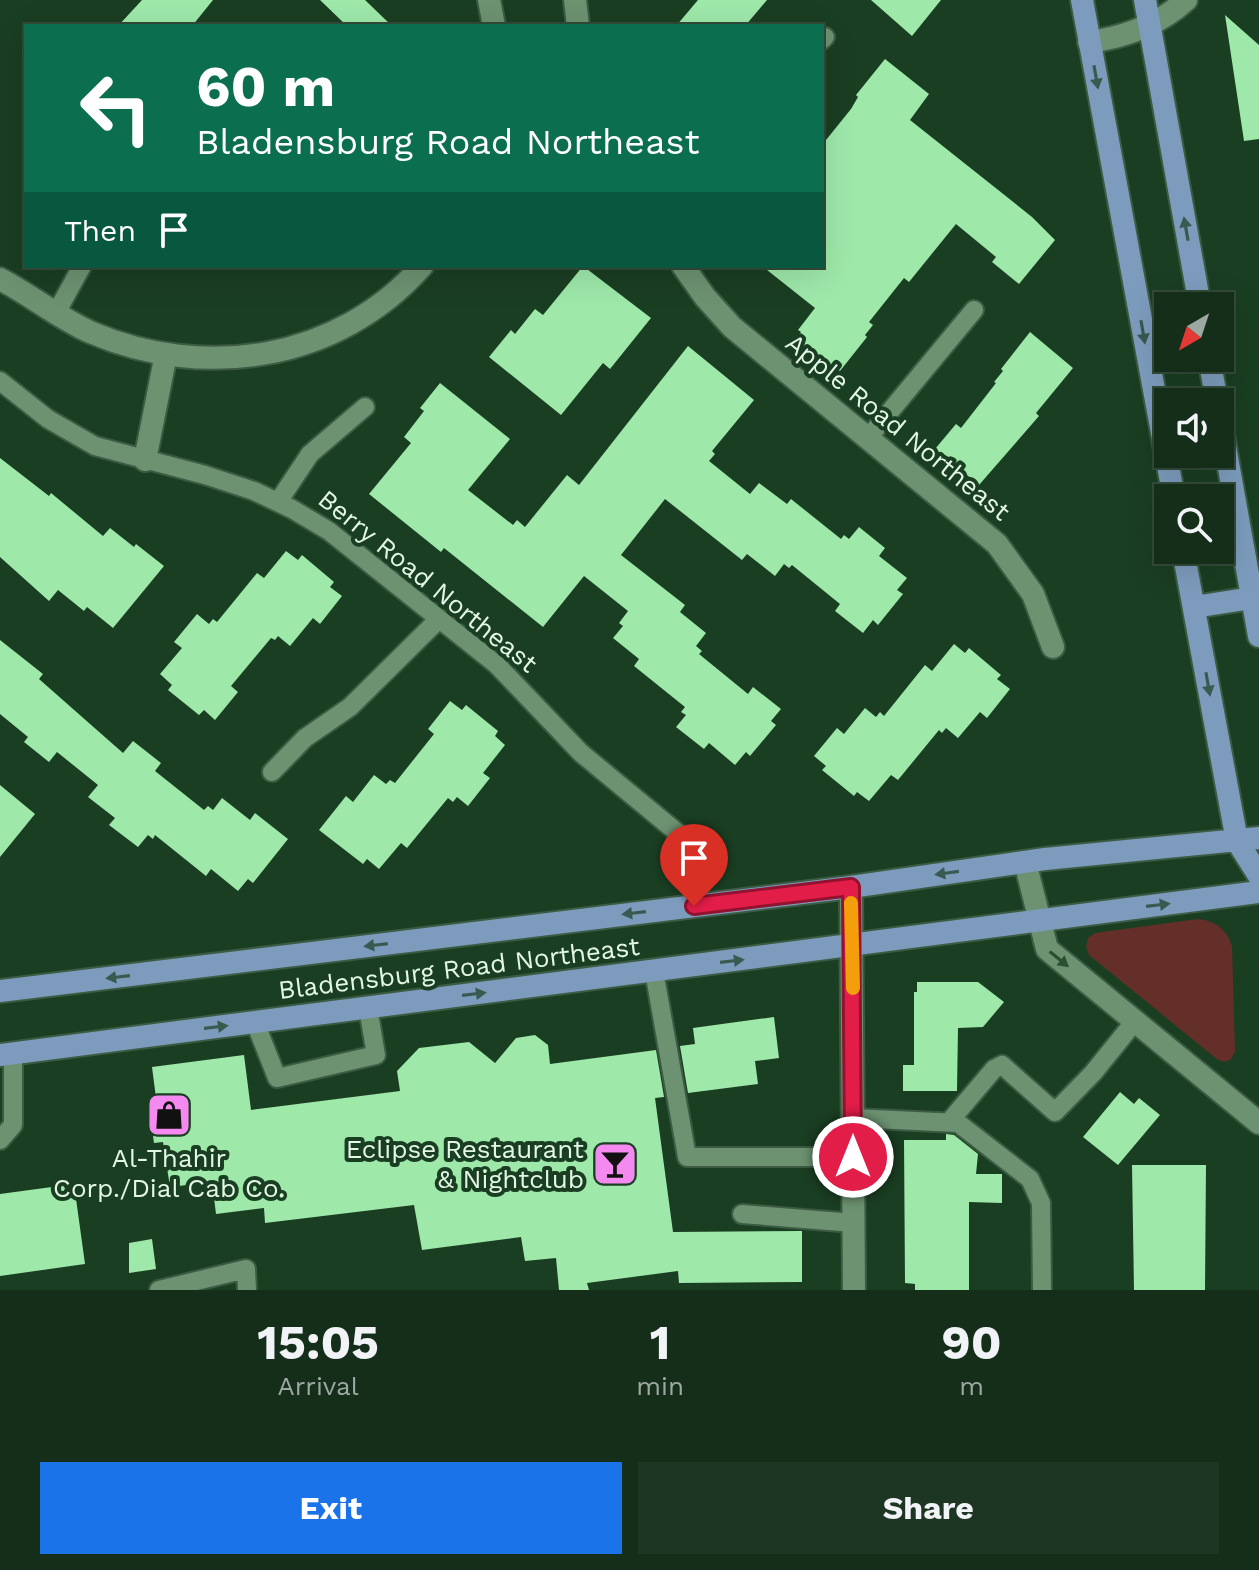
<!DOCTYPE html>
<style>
:root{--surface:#142e1a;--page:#1d3623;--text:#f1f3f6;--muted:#9da8a2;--line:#334a39;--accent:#1a73e8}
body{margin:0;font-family:"Work Sans",sans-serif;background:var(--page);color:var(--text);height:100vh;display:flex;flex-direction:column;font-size:30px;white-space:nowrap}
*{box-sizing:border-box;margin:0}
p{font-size:26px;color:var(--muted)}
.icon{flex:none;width:44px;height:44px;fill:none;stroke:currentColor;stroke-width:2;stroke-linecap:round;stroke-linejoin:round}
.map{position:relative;height:1290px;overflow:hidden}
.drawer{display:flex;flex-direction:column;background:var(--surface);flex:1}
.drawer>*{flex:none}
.banner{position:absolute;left:24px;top:24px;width:800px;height:244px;border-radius:0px;box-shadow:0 8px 32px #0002,0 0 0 2px var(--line);background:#0b6e4f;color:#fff;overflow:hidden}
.needle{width:52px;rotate:219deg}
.buttons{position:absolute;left:1154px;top:292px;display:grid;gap:16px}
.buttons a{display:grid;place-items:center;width:80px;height:80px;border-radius:0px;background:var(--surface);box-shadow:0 8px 32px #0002,0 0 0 2px var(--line);font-size:40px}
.pin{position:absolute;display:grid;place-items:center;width:68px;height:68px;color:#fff;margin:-82px -34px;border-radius:50% 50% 50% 0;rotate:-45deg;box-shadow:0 0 8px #0007}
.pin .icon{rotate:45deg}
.me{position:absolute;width:88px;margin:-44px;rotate:0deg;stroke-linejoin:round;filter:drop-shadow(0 0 6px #0008)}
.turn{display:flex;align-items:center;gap:28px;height:168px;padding:0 40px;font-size:36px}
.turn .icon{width:104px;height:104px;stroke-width:2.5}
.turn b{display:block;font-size:56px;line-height:68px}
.then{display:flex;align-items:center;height:76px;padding:0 40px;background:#0003;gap:16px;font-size:30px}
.eta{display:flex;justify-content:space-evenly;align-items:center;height:136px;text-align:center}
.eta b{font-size:48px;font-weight:700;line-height:56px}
.button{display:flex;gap:16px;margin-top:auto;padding:16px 40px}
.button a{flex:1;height:92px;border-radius:0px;background:var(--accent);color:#fff;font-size:32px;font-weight:700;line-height:92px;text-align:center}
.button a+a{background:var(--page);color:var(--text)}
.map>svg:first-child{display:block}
</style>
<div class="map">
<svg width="1259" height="1290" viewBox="0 0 1259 1290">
<rect width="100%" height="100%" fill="#1a3e22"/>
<!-- green -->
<path fill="#632f28" d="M 1198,919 C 1216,921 1226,929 1232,946 L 1235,1051 L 1231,1059 L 1225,1062 L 1218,1060 L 1089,955 L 1086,946 L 1088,938 L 1095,933 Z"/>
<!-- building -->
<path fill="#9ee8aa" d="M 142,0 L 213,0 L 192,26 L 118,26 Z
M 320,0 L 365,0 L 392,26 L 347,26 Z
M 698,0 L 767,0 L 745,26 L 676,26 Z
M 871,0 L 941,0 L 912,36 Z
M 1225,15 L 1259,45 L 1259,139 L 1244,141 Z
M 885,59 L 929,94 L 910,120 L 1032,217 L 1055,240 L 1019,284 L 992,262 L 996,257 L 956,224 L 909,282 L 904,278 L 869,322 L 873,325 L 865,335 L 867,337 L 840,371 L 837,369 L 835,371 L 795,339 L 801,332 L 798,330 L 815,308 L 762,266 L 822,266 L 822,145 L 851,109 L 858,97 L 856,95 Z
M 583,266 L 651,318 L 610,369 L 603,363 L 561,415 L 489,357 L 511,330 L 515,334 L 535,309 L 543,315 Z
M 1030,332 L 1073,368 L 1036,413 L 1039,416 L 979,485 L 935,449 L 956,424 L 961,428 L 996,383 L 994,382 L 1003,371 L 1001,369 Z
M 688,346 L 754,400 L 712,451 L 715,454 L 709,461 L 750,494 L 759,483 L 787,504 L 791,499 L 841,539 L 844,535 L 849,539 L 859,527 L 885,548 L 879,556 L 907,578 L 897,590 L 903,594 L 878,625 L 873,620 L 863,633 L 835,611 L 840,604 L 792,565 L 789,568 L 784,564 L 775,576 L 747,554 L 742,560 L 665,499 L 621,555 L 685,605 L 680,612 L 706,633 L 696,646 L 702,651 L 699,654 L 748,694 L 753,687 L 781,709 L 771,721 L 776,725 L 750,756 L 746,752 L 735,765 L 709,743 L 704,749 L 676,727 L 686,715 L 681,712 L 685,707 L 634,666 L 639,659 L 613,638 L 623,626 L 619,623 L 628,611 L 584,576 L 543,627 L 444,548 L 441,552 L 369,494 L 411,443 L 404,437 L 424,411 L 420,408 L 440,383 L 510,439 L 468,490 L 513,525 L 517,520 L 525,527 L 567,475 L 579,485 Z
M 0,458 L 49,496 L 51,493 L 103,536 L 110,528 L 134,547 L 136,544 L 164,566 L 113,628 L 87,607 L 84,611 L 58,590 L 49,601 L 0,557 Z
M 286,551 L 298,560 L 302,555 L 334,582 L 330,587 L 342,596 L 320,624 L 313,618 L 290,646 L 278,636 L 275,640 L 271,638 L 231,686 L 238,692 L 215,720 L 204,710 L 199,715 L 168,690 L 172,685 L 160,674 L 182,648 L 174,642 L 197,614 L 209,624 L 213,619 L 217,622 L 257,573 L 264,578 Z
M 0,640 L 43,674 L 39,679 L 123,753 L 133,741 L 161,763 L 155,771 L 204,810 L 208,806 L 213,810 L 222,798 L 250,820 L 255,813 L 288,839 L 253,883 L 248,879 L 238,891 L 211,869 L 206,876 L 155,835 L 153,839 L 148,835 L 138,847 L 109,825 L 115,818 L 88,797 L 98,785 L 57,752 L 49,762 L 24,742 L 28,737 L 0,714 Z
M 954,644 L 965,653 L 969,648 L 1001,675 L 997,679 L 1010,689 L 987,718 L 980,712 L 958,738 L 946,728 L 942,733 L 939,730 L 898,780 L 891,775 L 869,801 L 857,792 L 854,796 L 822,770 L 826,766 L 814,756 L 837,728 L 844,734 L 865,708 L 876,717 L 880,712 L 884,716 L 925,665 L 932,671 Z
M 450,701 L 462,710 L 466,705 L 498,731 L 495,736 L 505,745 L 483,773 L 490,778 L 468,806 L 457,797 L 453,802 L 448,798 L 407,848 L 401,843 L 379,869 L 367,859 L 363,864 L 319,830 L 346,796 L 353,802 L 374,775 L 386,784 L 390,780 L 395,783 L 434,734 L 428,729 Z
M 0,785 L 35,814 L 0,857 Z
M 917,982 L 978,982 L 1004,1002 L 983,1027 L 958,1028 L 957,1091 L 903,1091 L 903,1065 L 914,1065 L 914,992 L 917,992 Z
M 774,1017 L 779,1058 L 755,1061 L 758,1084 L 688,1093 L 680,1046 L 695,1044 L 693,1028 Z
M 535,1035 L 548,1045 L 550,1064 L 656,1050 L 664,1097 L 655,1098 L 673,1232 L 802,1231 L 802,1282 L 679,1283 L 678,1271 L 587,1283 L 589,1290 L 559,1290 L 556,1258 L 525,1261 L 521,1237 L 422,1250 L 414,1205 L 265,1223 L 264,1208 L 216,1214 L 212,1182 L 170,1187 L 163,1142 L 154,1143 L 148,1099 L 156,1098 L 152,1067 L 244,1055 L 251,1110 L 400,1091 L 397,1071 L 419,1048 L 469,1042 L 495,1063 L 516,1038 Z
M 1120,1092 L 1134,1104 L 1139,1098 L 1160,1115 L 1118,1165 L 1083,1137 Z
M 946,1134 L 954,1135 L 978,1154 L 976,1174 L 1002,1174 L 1002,1203 L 969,1202 L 969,1290 L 915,1290 L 915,1284 L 905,1283 L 904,1140 L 946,1140 Z
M 1132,1165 L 1206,1165 L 1205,1290 L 1134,1290 Z
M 74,1184 L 85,1264 L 0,1276 L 0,1194 Z
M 152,1239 L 156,1269 L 129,1273 L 129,1243 Z"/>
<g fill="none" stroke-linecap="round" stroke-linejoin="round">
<!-- service casing -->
<g stroke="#3b5b43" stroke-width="22">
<path id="service" d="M 822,40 L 825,37
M 55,315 L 82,266
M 0,381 L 48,419 L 95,446 L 205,475 L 254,491 L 292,509 L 329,531 L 497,665 L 581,753 L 679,834
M 868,438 L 974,310
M 278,502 L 310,454 L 365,407
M 272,772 L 305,738 L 350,707 L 439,619
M 654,971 L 687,1157 L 853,1157
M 255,1022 L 277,1078 L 376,1055 L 368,1008
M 853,1118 L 958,1123 L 1030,1179 L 1041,1203 L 1042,1290
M 949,1122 L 994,1069 L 1002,1065 L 1055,1112 L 1093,1073 L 1135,1021
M 0,1140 L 13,1125 L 13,1054
M 742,1214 L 854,1223
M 159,1290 L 246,1269 L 247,1290"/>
</g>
<!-- minor casing -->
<g stroke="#3b5b43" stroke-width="26">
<path id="minor" d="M 489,0 L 494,26
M 575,0 L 578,26
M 1089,42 C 1126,37 1159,25 1186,0
M 683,266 L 705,297 L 732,327 L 997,544 L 1033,594 L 1053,647
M 0,279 C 31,295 57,317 90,332 C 204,381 338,361 422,266
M 145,460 L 166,354
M 1025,862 L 1047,949 L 1259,1123
M 851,887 L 854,1290"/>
</g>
<!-- primary casing -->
<g stroke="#3b5b43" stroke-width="26">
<path id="primary" d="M 1082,0 L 1174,498
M 1145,0 L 1200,306
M 1209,358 L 1217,402
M 1220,418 L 1259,636
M 1183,550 L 1237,841 L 1259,876
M 1194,607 L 1252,598
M 0,991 L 851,887 L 1045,859 L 1259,838
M 0,1055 L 1259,892"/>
</g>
<!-- service -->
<use href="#service" stroke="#6c9271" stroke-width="18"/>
<!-- minor -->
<use href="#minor" stroke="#6c9271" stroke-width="22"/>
<!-- primary -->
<use href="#primary" stroke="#7d9cbd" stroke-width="22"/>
</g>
<!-- one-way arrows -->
<defs><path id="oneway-solid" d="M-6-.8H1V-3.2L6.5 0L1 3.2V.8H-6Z" transform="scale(2)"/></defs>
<g fill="#385a50">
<use href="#oneway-solid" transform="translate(1096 77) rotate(80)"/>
<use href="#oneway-solid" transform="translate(1186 229) rotate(-100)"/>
<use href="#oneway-solid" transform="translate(1143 332) rotate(80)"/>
<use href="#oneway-solid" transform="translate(1208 684) rotate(80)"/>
<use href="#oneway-solid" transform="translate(947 873) rotate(172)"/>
<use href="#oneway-solid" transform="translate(1158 905) rotate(-7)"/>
<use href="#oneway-solid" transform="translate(634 913) rotate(173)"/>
<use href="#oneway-solid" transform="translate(376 945) rotate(173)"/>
<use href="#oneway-solid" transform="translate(732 961) rotate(-7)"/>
<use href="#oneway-solid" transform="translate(118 977) rotate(173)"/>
<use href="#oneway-solid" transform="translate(474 994) rotate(-7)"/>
<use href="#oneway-solid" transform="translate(216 1027) rotate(-7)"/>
</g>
<use fill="#2a4f32" href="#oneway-solid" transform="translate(1059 959) rotate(39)"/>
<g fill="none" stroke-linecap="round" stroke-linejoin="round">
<!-- route casing -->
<g stroke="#92132f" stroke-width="20">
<path id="route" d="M 694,906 L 851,887 L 853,1157"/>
</g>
<!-- route -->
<use href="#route" stroke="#e11d48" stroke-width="14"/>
<!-- slow -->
<path stroke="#f59e0b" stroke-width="14" d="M 851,903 L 853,988"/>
</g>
<!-- icons -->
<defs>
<g id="shop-square" transform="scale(2.3)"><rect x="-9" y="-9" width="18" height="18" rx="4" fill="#f489f0" stroke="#1a3e22"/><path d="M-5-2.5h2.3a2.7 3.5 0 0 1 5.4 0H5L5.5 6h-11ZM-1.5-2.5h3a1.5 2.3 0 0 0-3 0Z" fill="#111"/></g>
<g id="bar-square" transform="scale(2.3)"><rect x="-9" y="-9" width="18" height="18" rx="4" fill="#f489f0" stroke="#1a3e22"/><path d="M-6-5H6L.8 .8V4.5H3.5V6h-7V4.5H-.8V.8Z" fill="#111"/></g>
</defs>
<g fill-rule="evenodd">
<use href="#shop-square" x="169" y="1115"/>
<use href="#bar-square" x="615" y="1164"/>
</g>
<g text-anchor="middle" stroke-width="8" stroke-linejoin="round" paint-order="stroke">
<!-- street labels -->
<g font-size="26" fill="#e3f7e5" stroke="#1a3e22">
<text transform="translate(898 427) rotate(39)" y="9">Apple Road Northeast</text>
<text transform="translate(428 581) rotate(39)" y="9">Berry Road Northeast</text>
<text transform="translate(459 968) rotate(-7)" y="9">Bladensburg Road Northeast</text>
</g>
<!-- poi labels -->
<g font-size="26" fill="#e3f7e5" stroke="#1a3e22" text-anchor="end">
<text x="584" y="1158">Eclipse Restaurant<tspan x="584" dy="30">&amp; Nightclub</tspan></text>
<text x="169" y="1167" text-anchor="middle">Al-Thahir<tspan x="169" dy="30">Corp./Dial Cab Co.</tspan></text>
</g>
</g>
</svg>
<div class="buttons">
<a><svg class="needle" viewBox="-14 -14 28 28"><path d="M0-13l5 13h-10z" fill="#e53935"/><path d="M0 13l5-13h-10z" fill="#9da8a2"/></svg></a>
<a><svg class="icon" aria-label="sound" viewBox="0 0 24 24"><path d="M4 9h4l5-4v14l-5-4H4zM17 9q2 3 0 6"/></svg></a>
<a><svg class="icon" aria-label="search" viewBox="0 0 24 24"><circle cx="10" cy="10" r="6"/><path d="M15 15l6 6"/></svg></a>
</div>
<div class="pin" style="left:694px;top:906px;background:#d93025"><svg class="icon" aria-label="arrive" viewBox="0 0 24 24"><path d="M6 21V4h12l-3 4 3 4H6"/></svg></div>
<svg class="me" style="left:853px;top:1157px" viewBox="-20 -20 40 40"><circle r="17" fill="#e11d48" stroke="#fff" stroke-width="3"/><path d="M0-11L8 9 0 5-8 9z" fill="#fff"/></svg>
<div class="banner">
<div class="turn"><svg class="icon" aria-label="left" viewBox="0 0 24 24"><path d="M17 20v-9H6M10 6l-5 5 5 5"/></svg><div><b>60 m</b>Bladensburg Road Northeast</div></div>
<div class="then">Then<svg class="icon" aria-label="arrive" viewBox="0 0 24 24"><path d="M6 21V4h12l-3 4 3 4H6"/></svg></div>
</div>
</div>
<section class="drawer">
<div class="eta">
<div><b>15:05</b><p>Arrival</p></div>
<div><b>1</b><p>min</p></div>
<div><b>90</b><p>m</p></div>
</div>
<div class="button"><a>Exit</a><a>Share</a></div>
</section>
